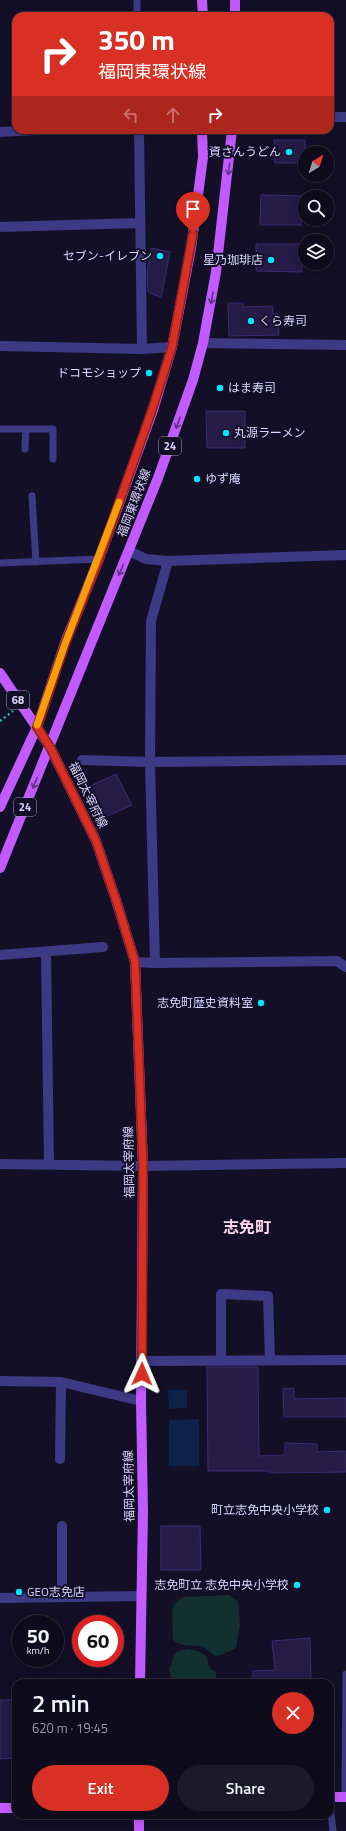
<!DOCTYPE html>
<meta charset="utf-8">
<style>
:root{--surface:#0e0b1c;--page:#1c1929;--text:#f1f3f6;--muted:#9b9ba3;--line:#2e2b3b;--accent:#d93025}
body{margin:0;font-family:"Titillium Web","Noto Sans JP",sans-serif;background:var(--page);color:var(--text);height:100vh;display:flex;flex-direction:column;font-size:15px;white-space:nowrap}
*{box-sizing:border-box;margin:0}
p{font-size:13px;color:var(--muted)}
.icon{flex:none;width:22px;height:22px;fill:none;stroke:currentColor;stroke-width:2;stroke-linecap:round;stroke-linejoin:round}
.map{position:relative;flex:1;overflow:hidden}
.details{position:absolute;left:12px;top:1679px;width:322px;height:140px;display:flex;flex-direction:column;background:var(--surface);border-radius:12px;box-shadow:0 2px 10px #0003,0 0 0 1px var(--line)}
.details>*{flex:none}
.top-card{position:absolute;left:12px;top:12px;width:322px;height:122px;border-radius:12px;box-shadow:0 2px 10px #0003,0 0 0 1px var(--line);background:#d93025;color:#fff;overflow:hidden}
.needle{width:26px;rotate:38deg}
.buttons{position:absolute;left:298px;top:146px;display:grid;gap:8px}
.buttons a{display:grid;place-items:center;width:36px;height:36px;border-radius:50%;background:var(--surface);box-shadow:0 2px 10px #0003,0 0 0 1px var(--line);font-size:20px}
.speed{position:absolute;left:12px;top:1615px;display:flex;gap:8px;font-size:20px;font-weight:700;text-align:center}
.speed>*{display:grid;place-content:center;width:52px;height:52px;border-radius:50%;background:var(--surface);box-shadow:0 2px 10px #0003,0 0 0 1px var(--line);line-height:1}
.speed small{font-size:10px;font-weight:400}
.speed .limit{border:6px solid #d22;background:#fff;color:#111}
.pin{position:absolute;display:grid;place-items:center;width:34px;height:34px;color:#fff;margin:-41px -17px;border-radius:50% 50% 50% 0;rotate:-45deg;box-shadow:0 0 4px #0007}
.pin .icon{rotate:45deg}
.me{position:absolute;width:44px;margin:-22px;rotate:1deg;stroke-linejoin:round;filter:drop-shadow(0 0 3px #0008)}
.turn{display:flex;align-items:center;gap:14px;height:84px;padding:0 20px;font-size:18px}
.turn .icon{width:52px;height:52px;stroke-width:2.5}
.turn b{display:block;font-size:28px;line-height:34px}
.lanes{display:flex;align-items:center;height:38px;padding:0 20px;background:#0003;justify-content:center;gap:20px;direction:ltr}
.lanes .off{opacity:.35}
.round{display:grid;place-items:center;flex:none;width:42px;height:42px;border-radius:21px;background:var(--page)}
.summary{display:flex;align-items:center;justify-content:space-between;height:68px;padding:0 20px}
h1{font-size:24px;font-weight:600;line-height:30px}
.action{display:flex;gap:8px;margin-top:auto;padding:8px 20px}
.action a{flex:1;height:46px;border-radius:24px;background:var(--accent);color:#fff;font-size:16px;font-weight:600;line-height:46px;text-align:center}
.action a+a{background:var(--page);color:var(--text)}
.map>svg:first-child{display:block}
</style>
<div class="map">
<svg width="346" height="1831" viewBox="0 0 346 1831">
<rect width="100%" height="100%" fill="#130f26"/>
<!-- green -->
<path fill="#12302f" d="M 229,1595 L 238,1601 L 240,1624 L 236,1648 L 221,1655 L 215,1656 L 202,1646 L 182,1645 L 173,1640 L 172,1609 L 176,1602 L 183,1597 Z
M 189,1649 L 200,1652 L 207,1657 C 208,1664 208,1670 216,1672 L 216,1683 L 172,1683 L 169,1669 C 177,1656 168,1652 189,1649 Z"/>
<!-- water -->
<path fill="#0c2248" d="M 168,1390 L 187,1390 L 187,1408 L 169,1409 Z
M 199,1419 L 199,1466 L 169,1466 L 169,1420 Z"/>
<!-- building -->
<path fill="#241b47" stroke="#3b2d73" d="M 274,140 L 305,140 L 305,161 L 298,161 L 298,163 L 275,163 Z
M 261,195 L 302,196 L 301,225 L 260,225 Z
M 256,244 L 301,244 L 302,272 L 256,271 Z
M 151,248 L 170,252 L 161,298 L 148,292 L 147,273 Z
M 228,303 L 243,303 L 243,307 L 272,306 L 273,314 L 278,314 L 279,335 L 229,336 Z
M 206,411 L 245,411 L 245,448 L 207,448 Z
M 116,774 L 132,805 L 103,818 L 88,787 Z
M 207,1367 L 258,1367 L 259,1456 L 285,1455 L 285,1443 L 317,1444 L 317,1452 L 346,1451 L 346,1472 L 269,1473 L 269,1471 L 208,1471 Z
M 294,1388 L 294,1399 L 346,1398 L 346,1417 L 284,1417 L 283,1389 Z
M 161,1526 L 200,1526 L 201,1570 L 161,1570 Z
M 310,1638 L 311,1683 L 253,1683 L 253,1671 L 275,1670 L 272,1641 Z
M 0,1700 L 16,1700 L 16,1758 L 0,1759 Z"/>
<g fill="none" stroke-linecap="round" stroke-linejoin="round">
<!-- path -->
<path stroke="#2fb8b0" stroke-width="2.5" stroke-dasharray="2 3" stroke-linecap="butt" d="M 0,721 L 13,711"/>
<!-- service -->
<path stroke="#3d3a85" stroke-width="7" d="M 137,0 L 137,16
M 0,429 L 53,429 L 53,459
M 25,449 L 26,429
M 32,496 L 36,562
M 0,563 L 99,559
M 345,1797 L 346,1674
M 330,1805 L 333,1831"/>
<!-- minor -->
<path stroke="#3d3a85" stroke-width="10" d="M 139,130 L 142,349
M 0,132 L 36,130
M 0,227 L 140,223
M 203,343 L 346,345
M 0,346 L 142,349 L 172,347
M 129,551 L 146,559 L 168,561 L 346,555
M 82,760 L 150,762 L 346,760
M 46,952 L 49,1164
M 0,955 L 103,947
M 135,962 L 155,963 L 337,961 L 346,967
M 155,963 L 150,762 L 151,621 L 168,561
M 0,1164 L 143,1166 L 346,1163
M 142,1361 L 346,1360
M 221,1361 L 221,1294 L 268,1296 L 270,1360
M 0,1381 L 61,1382 L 141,1401
M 60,1459 L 61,1382
M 62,1597 L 62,1526
M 0,1598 L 141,1596"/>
<!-- tertiary -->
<path stroke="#3d3a85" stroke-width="10" d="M 330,117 L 346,117"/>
<!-- primary -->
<path stroke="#c25bff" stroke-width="10" d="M 202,0 L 203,16
M 235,0 L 235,16
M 0,673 L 50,747 L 96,841 L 117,903 L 135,962 L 143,1166 L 141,1401 L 143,1511 L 140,1683
M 0,807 L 37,727 L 65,643 L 99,559 L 153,410 L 172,347 L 191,248 L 203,157 L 202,130
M 0,868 L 158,478 L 193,380 L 203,343 L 216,272 L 232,130
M 330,1797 L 346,1797
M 0,1808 L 16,1808
M 139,1815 L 139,1831"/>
</g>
<!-- one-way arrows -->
<defs><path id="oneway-shaft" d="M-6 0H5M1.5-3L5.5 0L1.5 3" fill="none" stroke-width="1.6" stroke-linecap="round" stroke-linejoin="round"/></defs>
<g stroke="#623188">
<use href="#oneway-shaft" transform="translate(229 169) rotate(97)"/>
<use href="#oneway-shaft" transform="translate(212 298) rotate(101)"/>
<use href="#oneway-shaft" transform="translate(178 423) rotate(110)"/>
<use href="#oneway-shaft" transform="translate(121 570) rotate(113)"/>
<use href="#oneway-shaft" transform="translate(35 783) rotate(112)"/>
</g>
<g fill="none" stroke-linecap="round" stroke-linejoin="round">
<!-- route casing -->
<g stroke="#8d1f18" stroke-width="10">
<path id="route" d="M 142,1374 L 143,1166 L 135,962 L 117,903 L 96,841 L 50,747 L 37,727 L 65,644 L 99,559 L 152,410 L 172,347 L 193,233"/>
</g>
<!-- route -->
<use href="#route" stroke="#d93025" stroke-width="7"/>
<!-- slow -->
<path stroke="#f59e0b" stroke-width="7" d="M 37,725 L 65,644 L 119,502"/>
</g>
<!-- markers -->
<g fill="#00e5ff" stroke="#130f26" stroke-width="1.5">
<circle cx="289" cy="152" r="4"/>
<circle cx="160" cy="256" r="4"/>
<circle cx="271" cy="260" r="4"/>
<circle cx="251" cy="321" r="4"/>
<circle cx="149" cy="373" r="4"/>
<circle cx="220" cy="388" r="4"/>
<circle cx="226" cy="433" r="4"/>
<circle cx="197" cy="479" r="4"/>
<circle cx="261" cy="1003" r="4"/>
<circle cx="327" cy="1510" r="4"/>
<circle cx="297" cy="1585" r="4"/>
<circle cx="19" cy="1592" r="4"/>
</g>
<g text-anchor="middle" stroke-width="4" stroke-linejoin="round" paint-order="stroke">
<!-- shield labels -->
<g fill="#130f26" stroke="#9e99be" stroke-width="1">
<rect x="159" y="437" width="22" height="18" rx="3"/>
<rect x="7" y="691" width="22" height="18" rx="3"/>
<rect x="14" y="798" width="22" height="18" rx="3"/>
</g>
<g font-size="11" font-weight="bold" fill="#d9d4ff">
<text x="170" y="450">24</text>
<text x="18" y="704">68</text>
<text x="25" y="811">24</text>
</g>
<!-- poi labels -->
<g font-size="12" fill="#d9d4ff" stroke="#130f26" text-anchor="end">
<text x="281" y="156">資さんうどん</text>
<text x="152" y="260">セブン-イレブン</text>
<text x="263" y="264">星乃珈琲店</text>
<text x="259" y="325" text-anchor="start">くら寿司</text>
<text x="141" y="377">ドコモショップ</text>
<text x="228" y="392" text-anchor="start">はま寿司</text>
<text x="234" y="437" text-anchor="start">丸源ラーメン</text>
<text x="205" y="483" text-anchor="start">ゆず庵</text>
<text x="253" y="1007">志免町歴史資料室</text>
<text x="319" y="1514">町立志免中央小学校</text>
<text x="289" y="1589">志免町立 志免中央小学校</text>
<text x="27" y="1596" text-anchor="start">GEO志免店</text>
</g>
<!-- street labels -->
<g font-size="12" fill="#d9d4ff" stroke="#130f26">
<text transform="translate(134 503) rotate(-69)" y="4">福岡東環状線</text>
<text transform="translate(88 795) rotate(64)" y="4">福岡太宰府線</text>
<text transform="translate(129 1162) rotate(-91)" y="4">福岡太宰府線</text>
<text transform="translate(129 1486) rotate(-91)" y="4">福岡太宰府線</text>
</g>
<!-- district labels -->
<g font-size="16" font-weight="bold" fill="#ffd6f0" stroke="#130f26">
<text x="247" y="1233">志免町</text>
</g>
</g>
</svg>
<div class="buttons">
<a><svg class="needle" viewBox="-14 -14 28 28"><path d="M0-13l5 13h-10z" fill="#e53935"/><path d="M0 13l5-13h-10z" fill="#9b9ba3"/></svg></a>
<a><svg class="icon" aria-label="search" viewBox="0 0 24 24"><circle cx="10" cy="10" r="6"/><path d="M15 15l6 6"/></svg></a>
<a><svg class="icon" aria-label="layers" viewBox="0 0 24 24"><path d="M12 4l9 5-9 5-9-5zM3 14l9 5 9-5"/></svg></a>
</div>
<div class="speed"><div>50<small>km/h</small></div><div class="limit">60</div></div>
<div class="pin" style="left:193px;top:233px;background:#d93025"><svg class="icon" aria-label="arrive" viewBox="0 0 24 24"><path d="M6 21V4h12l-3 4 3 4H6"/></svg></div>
<svg class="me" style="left:142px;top:1374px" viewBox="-20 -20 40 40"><path d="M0-17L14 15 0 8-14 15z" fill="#d93025" stroke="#fff" stroke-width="4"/></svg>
<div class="top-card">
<div class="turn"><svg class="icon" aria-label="right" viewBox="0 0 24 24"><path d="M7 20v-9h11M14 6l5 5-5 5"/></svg><div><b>350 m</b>福岡東環状線</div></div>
<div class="lanes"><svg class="icon off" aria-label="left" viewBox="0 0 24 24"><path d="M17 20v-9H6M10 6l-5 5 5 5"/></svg><svg class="icon off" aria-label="ahead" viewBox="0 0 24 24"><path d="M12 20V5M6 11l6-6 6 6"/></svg><svg class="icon" aria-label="right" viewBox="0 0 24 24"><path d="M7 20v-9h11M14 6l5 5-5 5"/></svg></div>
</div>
<section class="details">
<div class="summary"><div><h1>2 min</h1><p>620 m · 19:45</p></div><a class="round" style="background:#d93025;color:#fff"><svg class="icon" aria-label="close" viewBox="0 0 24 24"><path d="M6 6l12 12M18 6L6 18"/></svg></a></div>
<div class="action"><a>Exit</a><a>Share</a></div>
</section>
</div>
